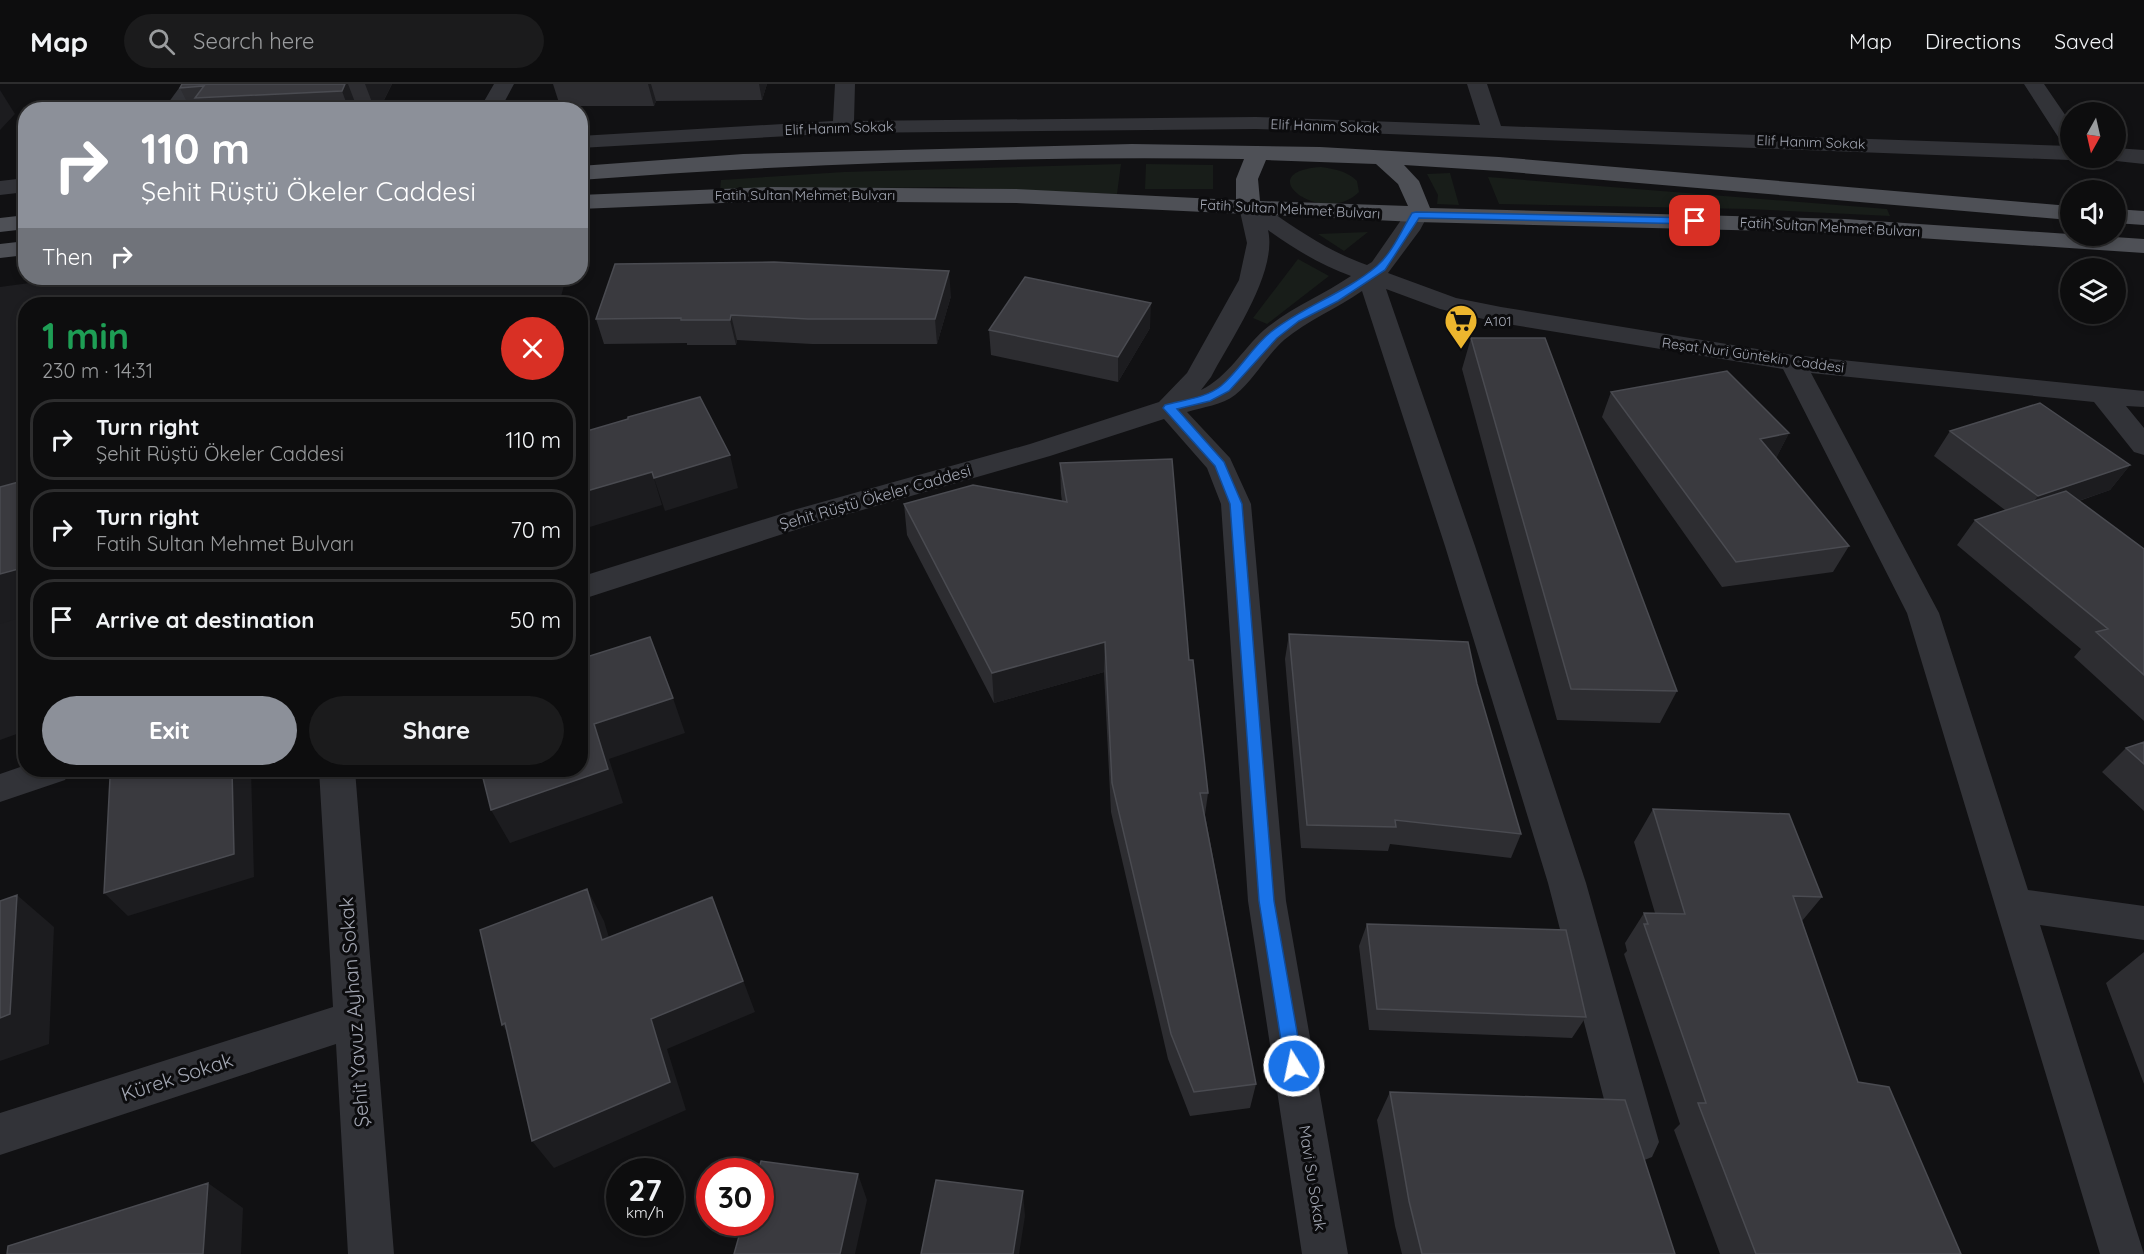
<!DOCTYPE html>
<meta charset="utf-8">
<style>
:root{--surface:#0d0d0e;--page:#1b1b1c;--text:#f1f3f6;--muted:#9a9c9e;--line:#2d2d2e;--accent:#8c9099}
body{margin:0;font-family:Quicksand,sans-serif;background:var(--page);color:var(--text);height:100vh;display:flex;flex-direction:column;font-size:22px;white-space:nowrap}
*{box-sizing:border-box;margin:0}
p{font-size:20px;color:var(--muted)}
.icon{flex:none;width:33px;height:33px;fill:none;stroke:currentColor;stroke-width:2;stroke-linecap:round;stroke-linejoin:round}
.map{position:relative;flex:1;overflow:hidden}
.sheet{position:absolute;left:18px;top:213px;width:570px;height:480px;display:flex;flex-direction:column;background:var(--surface);border-radius:24px;box-shadow:0 3px 9px #0003,0 0 0 2px var(--line)}
.sheet>*{flex:none}
.banner{position:absolute;left:18px;top:18px;width:570px;height:183px;border-radius:24px;box-shadow:0 3px 9px #0003,0 0 0 2px var(--line);background:#8c9099;color:#fff;overflow:hidden}
.needle{width:39px;rotate:188deg}
.fabs{position:absolute;left:2060px;top:18px;display:grid;gap:12px}
.fabs a{display:grid;place-items:center;width:66px;height:66px;border-radius:50%;background:var(--surface);box-shadow:0 3px 9px #0003,0 0 0 2px var(--line);font-size:30px}
.speed{position:absolute;left:606px;top:1074px;display:flex;gap:12px;font-size:30px;font-weight:700;text-align:center}
.speed>*{display:grid;place-content:center;width:78px;height:78px;border-radius:50%;background:var(--surface);box-shadow:0 3px 9px #0003,0 0 0 2px var(--line);line-height:1}
.speed small{font-size:15px;font-weight:400}
.speed .limit{border:9px solid #d22;background:#fff;color:#111}
.pin{position:absolute;display:grid;place-items:center;width:51px;height:51px;color:#fff;margin:-26px;border-radius:12px;box-shadow:0 3px 9px #0006}
.me{position:absolute;width:66px;margin:-33px;rotate:350deg;stroke-linejoin:round;filter:drop-shadow(0 0 4px #0008)}
.turn{display:flex;align-items:center;gap:21px;height:126px;padding:0 24px;font-size:27px}
.turn .icon{width:78px;height:78px;stroke-width:2.5}
.turn b{display:block;font-size:42px;line-height:51px}
.then{display:flex;align-items:center;height:57px;padding:0 24px;background:#0003;gap:12px;font-size:22px}
.round{display:grid;place-items:center;flex:none;width:63px;height:63px;border-radius:32px;background:var(--page)}
.summary{display:flex;align-items:center;justify-content:space-between;height:102px;padding:0 24px}
h1{font-size:36px;font-weight:800;line-height:45px;color:#1e9e55}
.action{display:flex;gap:12px;margin-top:auto;padding:12px 24px}
.action a{flex:1;height:69px;border-radius:36px;background:var(--accent);color:#fff;font-size:24px;font-weight:800;line-height:69px;text-align:center}
.action a+a{background:var(--page);color:var(--text)}
ul{padding:0;list-style:none}
li{display:flex;align-items:center;gap:18px;height:81px;margin:0 12px 9px;padding:0 12px;border:3px solid var(--line);border-radius:24px}
li div{flex:1}
li b{display:block;font-size:22px}
li em{font-style:normal}
header{display:flex;align-items:center;gap:36px;box-sizing:border-box;height:84px;padding:0 30px;background:var(--surface);border-bottom:2px solid var(--line)}
header strong{font-size:28px}
nav{display:flex;gap:33px;margin-inline-start:auto;font-size:21px}
.search{width:420px;height:54px;background:var(--page);display:flex;align-items:center;gap:15px;box-sizing:border-box;padding:0 21px;border-radius:33px;color:var(--muted);font-size:22px}
.map>svg:first-child{display:block}
</style>
<header>
<strong>Map</strong>
<div class="search"><svg class="icon" aria-label="search" viewBox="0 0 24 24"><circle cx="10" cy="10" r="6"/><path d="M15 15l6 6"/></svg>Search here</div>
<nav><a>Map</a><a>Directions</a><a>Saved</a></nav>
</header>
<div class="map">
<svg width="2144" height="1170" viewBox="0 0 2144 1170">
<rect width="100%" height="100%" fill="#111113"/>
<!-- built -->
<path fill="#1d1d20" d="M 67,194 L 566,194 L 559,220 L 26,220 L 25,647 L 0,656 L 0,203 Z"/>
<!-- green -->
<path fill="#181d19" d="M 1121,80 L 1117,110 L 950,103 L 720,106 L 721,96 L 844,88 Z
M 1146,80 L 1213,81 L 1213,105 L 1145,105 Z
M 1321,83 C 1335,85 1347,87 1357,97 L 1359,108 C 1324,144 1247,88 1321,83 Z
M 1450,89 L 1459,121 L 1437,120 L 1438,111 L 1427,90 Z
M 1488,93 L 1887,125 L 1890,132 L 1748,125 L 1499,120 Z
M 1368,148 L 1344,167 L 1318,150 Z
M 1298,175 L 1329,192 L 1267,240 L 1253,234 Z"/>
<g fill="none" stroke-linecap="round" stroke-linejoin="round">
<!-- minor -->
<path fill="#323338" fill-rule="evenodd" d="M 182,0 L 202,0 L 184,26 L 163,26 Z
M 494,0 L 514,0 L 500,26 L 479,26 Z
M 835,0 L 855,0 L 854,37 L 1256,33 L 1480,41 L 1467,0 L 1487,0 L 1501,42 L 2070,62 L 2070,74 L 2078,74 L 2070,76 L 1256,45 L 843,49 L 580,64 L 580,52 L 833,37 Z
M 2024,0 L 2044,0 L 2070,38 L 2070,60 L 2062,59 Z
M 2115,64 L 2144,66 L 2144,80 L 2107,76 L 2106,74 L 2115,74 Z
M 26,94 L 26,108 L 0,111 L 0,97 Z
M 1250,116 L 1258,118 C 1293,143 1327,167 1367,181 L 1372,178 L 1408,126 L 1416,124 L 1424,126 L 1428,131 L 1420,146 L 1388,189 L 1456,214 L 1501,223 L 1793,271 L 2144,307 L 2144,323 L 2126,322 L 2144,344 L 2144,371 L 2134,368 L 2094,318 L 1811,289 L 1939,529 L 2028,806 L 2144,822 L 2144,856 L 2040,841 L 2144,1170 L 2100,1170 L 1907,529 L 1783,285 L 1501,239 L 1440,225 L 1386,205 L 1475,462 L 1586,799 L 1659,1058 L 1652,1073 L 1637,1079 L 1622,1073 L 1615,1058 L 1548,799 L 1445,462 L 1362,207 C 1336,225 1308,236 1284,256 C 1266,272 1254,296 1235,311 C 1222,321 1203,323 1187,328 L 1230,374 L 1251,420 L 1286,817 L 1348,1170 L 1302,1170 L 1248,817 L 1221,420 L 1207,384 L 1164,335 L 1050,372 L 817,439 L 580,516 L 580,493 L 797,425 L 1030,360 L 1159,318 L 1187,289 L 1239,196 L 1247,159 L 1239,123 L 1242,118 ZM 1268,146 C 1294,165 1321,181 1351,192 C 1323,211 1290,224 1264,246 C 1242,266 1228,293 1201,306 L 1211,293 C 1231,255 1278,188 1268,146 Z
M 26,681 L 26,686 L 71,686 L 65,696 L 0,718 L 0,690 Z
M 319,686 L 355,686 L 394,1170 L 348,1170 L 336,960 L 0,1071 L 0,1029 L 333,923 Z"/>
<!-- major -->
<path fill="#4e5056" fill-rule="evenodd" d="M 1132,60 L 1320,63 L 1499,73 L 2070,122 L 2070,136 L 1499,87 L 1404,81 L 1419,97 L 1430,124 L 1845,135 L 2144,155 L 2144,169 L 1845,149 L 1416,138 L 1016,119 L 770,117 L 580,125 L 580,111 L 770,103 L 1016,105 L 1236,116 L 1236,95 L 1244,75 C 1023,72 801,79 580,96 L 580,82 L 743,70 ZM 1266,76 L 1376,80 L 1398,100 L 1408,122 L 1260,117 L 1258,95 Z
M 2115,125 L 2144,127 L 2144,141 L 2115,139 Z
M 26,131 L 26,145 L 0,148 L 0,134 Z
M 26,157 L 26,171 L 0,174 L 0,160 Z"/>
</g>
<!-- wall -->
<path fill="#2d2d31" d="M 182,0 L 392,0 L 379,26 L 191,26 L 180,4 Z
M 553,0 L 767,0 L 762,16 L 656,17 L 654,22 L 560,22 Z
M 951,212 L 937,260 L 812,260 L 737,256 L 736,261 L 687,261 L 687,259 L 604,260 L 596,235 Z
M 1150,244 L 1118,298 L 991,271 L 989,246 Z
M 1471,254 L 1677,607 L 1660,639 L 1557,636 L 1462,285 Z
M 1611,308 L 1789,349 L 1776,374 L 1849,462 L 1833,488 L 1722,503 L 1602,333 Z
M 1950,347 L 2130,381 L 2110,406 L 2079,417 L 2144,465 L 2144,637 L 2074,573 L 2081,565 L 1957,461 L 1975,436 L 2005,426 L 1934,372 Z
M 1060,379 L 1189,576 L 1208,709 L 1205,731 L 1256,1000 L 1250,1024 L 1190,1032 L 1168,975 L 1111,728 L 1104,588 L 994,619 L 907,451 L 904,420 L 1062,417 L 1061,410 Z
M 1289,550 L 1477,600 L 1521,750 L 1511,774 L 1390,760 L 1388,767 L 1301,764 L 1285,575 Z
M 2144,658 L 2144,727 L 2102,688 L 2126,664 Z
M 1653,725 L 1822,813 L 1802,837 L 1858,998 L 1961,1170 L 1720,1170 L 1674,1046 L 1680,1040 L 1624,870 L 1627,867 L 1625,859 L 1644,829 L 1655,829 L 1634,758 Z
M 1367,840 L 1586,933 L 1572,954 L 1369,946 L 1359,862 Z
M 2144,868 L 2144,1000 L 2106,899 Z
M 1390,1008 L 1675,1170 L 1402,1170 L 1395,1142 L 1377,1036 Z"/>
<!-- shaded-wall -->
<path fill="#1c1c1f" d="M 345,0 L 348,0 L 358,26 L 349,26 L 342,7 Z
M 365,0 L 392,0 L 379,26 L 375,26 Z
M 648,0 L 651,0 L 656,17 L 654,22 Z
M 759,0 L 767,0 L 762,16 Z
M 0,6 L 15,30 L 0,46 Z
M 949,187 L 951,212 L 937,260 L 935,235 Z
M 1151,219 L 1150,244 L 1118,298 L 1118,273 Z
M 731,231 L 737,256 L 736,261 L 730,236 Z
M 1789,349 L 1776,374 L 1760,355 Z
M 730,371 L 738,404 L 665,427 L 654,394 Z
M 2130,381 L 2110,406 L 2019,437 L 2038,412 Z
M 652,388 L 662,421 L 580,446 L 580,409 Z
M 26,483 L 26,532 L 0,540 L 0,490 Z
M 1105,558 L 1104,588 L 994,619 L 992,589 Z
M 673,614 L 685,649 L 609,675 L 623,719 L 510,759 L 491,726 L 594,640 Z
M 232,686 L 251,686 L 254,793 L 128,832 L 104,809 Z
M 587,805 L 604,837 L 619,887 L 602,856 Z
M 17,811 L 54,843 L 49,960 L 0,977 L 0,934 Z
M 712,813 L 755,928 L 667,965 L 686,1026 L 554,1084 L 532,1057 L 651,935 Z
M 505,939 L 523,970 L 502,941 Z
M 858,1090 L 867,1116 L 855,1170 L 840,1170 Z
M 208,1099 L 243,1124 L 241,1170 L 203,1170 Z
M 1023,1107 L 1025,1132 L 1019,1170 L 1013,1170 Z"/>
<!-- building -->
<path fill="#3a3a3f" stroke="#4a4b51" stroke-width="1.5" d="M 182,0 L 345,0 L 342,7 L 195,14 L 204,2 L 180,4 Z
M 774,178 L 949,187 L 935,235 L 808,235 L 731,231 L 730,236 L 681,236 L 681,234 L 596,235 L 615,180 Z
M 1025,193 L 1151,219 L 1118,273 L 989,246 Z
M 1471,254 L 1545,254 L 1677,607 L 1571,605 Z
M 1727,287 L 1789,349 L 1760,355 L 1849,462 L 1736,478 L 1611,308 Z
M 700,313 L 730,371 L 654,394 L 652,388 L 580,409 L 580,349 L 628,335 L 628,333 Z
M 2040,319 L 2130,381 L 2038,412 L 1950,347 Z
M 1172,375 L 1189,576 L 1193,576 L 1208,709 L 1200,709 L 1256,1000 L 1194,1008 L 1171,950 L 1112,699 L 1105,558 L 992,589 L 904,420 L 973,401 L 1067,418 L 1060,379 Z
M 26,396 L 26,483 L 0,490 L 0,403 Z
M 2066,407 L 2144,465 L 2144,591 L 2096,548 L 2108,545 L 1975,436 Z
M 1289,550 L 1468,558 L 1477,600 L 1521,750 L 1395,736 L 1396,743 L 1307,741 Z
M 650,553 L 673,614 L 594,640 L 608,685 L 491,726 L 481,686 L 580,686 L 580,575 Z
M 2144,658 L 2144,680 L 2126,664 Z
M 140,686 L 232,686 L 234,770 L 104,809 L 110,694 Z
M 1653,725 L 1789,730 L 1822,813 L 1793,812 L 1858,998 L 1889,1003 L 1961,1170 L 1756,1170 L 1698,1019 L 1706,1019 L 1644,840 L 1648,840 L 1644,829 L 1685,830 Z
M 587,805 L 602,856 L 712,813 L 743,897 L 651,935 L 670,998 L 532,1057 L 505,939 L 502,941 L 480,846 Z
M 17,811 L 10,930 L 0,934 L 0,817 Z
M 1367,840 L 1566,846 L 1586,933 L 1377,925 Z
M 1390,1008 L 1625,1016 L 1675,1170 L 1422,1170 L 1409,1117 Z
M 761,1077 L 858,1090 L 840,1170 L 734,1170 L 743,1138 L 760,1138 L 760,1088 L 758,1088 Z
M 936,1096 L 1023,1107 L 1013,1170 L 921,1170 Z
M 208,1099 L 203,1170 L 7,1170 L 8,1162 Z"/>
<!-- route -->
<path fill="#1a73e8" stroke="#114b97" stroke-width="1.5" d="M 1416,128 L 1695,134 L 1700,137 L 1695,140 L 1419,134 L 1385,186 L 1338,217 L 1299,237 L 1277,254 L 1229,307 L 1210,317 L 1177,325 L 1224,378 L 1242,420 L 1274,817 L 1303,982 L 1300,988 L 1294,990 L 1288,988 L 1285,982 L 1259,817 L 1230,420 L 1215,382 L 1163,324 L 1165,321 C 1183,316 1206,314 1221,302 C 1240,286 1252,263 1271,248 C 1304,222 1345,209 1377,182 C 1392,169 1402,146 1412,129 Z"/>
<!-- icons -->
<defs>
<g id="supermarket-pin" transform="scale(1.725)"><path d="M0 17L-7.5 6A9.5 9.5 0 1 1 7.5 6Z" fill="#edb62e" stroke="#0c0c0e"/><path d="M-6-5.5h2.5l.6 2H6L4.5 2H-2.5L-4.4-4H-6ZM-1.5 3.2a1.3 1.3 0 1 0 .1 0ZM3 3.2a1.3 1.3 0 1 0 .1 0Z" fill="#111"/></g>
</defs>
<g fill-rule="evenodd">
<use href="#supermarket-pin" x="1461" y="237"/>
</g>
<g text-anchor="middle" stroke-width="6" stroke-linejoin="round" paint-order="stroke">
<!-- far-street labels -->
<g font-size="14" fill="#a3a7b3" stroke="#0c0c0e">
<text transform="translate(1325 42) rotate(2)" y="5">Elif Hanım Sokak</text>
<text transform="translate(839 44) rotate(-2)" y="5">Elif Hanım Sokak</text>
<text transform="translate(1811 58) rotate(2)" y="5">Elif Hanım Sokak</text>
<text x="805" y="116">Fatih Sultan Mehmet Bulvarı</text>
<text transform="translate(1290 125) rotate(3)" y="5">Fatih Sultan Mehmet Bulvarı</text>
<text transform="translate(1830 143) rotate(3)" y="5">Fatih Sultan Mehmet Bulvarı</text>
<text transform="translate(1753 271) rotate(8)" y="5">Reşat Nuri Güntekin Caddesi</text>
</g>
<!-- far-poi labels -->
<g font-size="14" fill="#a3a7b3" stroke="#0c0c0e" text-anchor="start">
<text x="1484" y="242">A101</text>
</g>
<!-- street labels -->
<g font-size="16" fill="#a3a7b3" stroke="#0c0c0e">
<text transform="translate(875 413) rotate(-16)" y="6">Şehit Rüştü Ökeler Caddesi</text>
<text transform="translate(1313 1094) rotate(81)" y="6">Mavi Su Sokak</text>
</g>
<!-- near-street labels -->
<g font-size="20" fill="#a3a7b3" stroke="#0c0c0e">
<text transform="translate(354 928) rotate(-94)" y="7">Şehit Yavuz Ayhan Sokak</text>
<text transform="translate(177 993) rotate(-18)" y="7">Kürek Sokak</text>
</g>
</g>
</svg>
<div class="fabs">
<a><svg class="needle" viewBox="-14 -14 28 28"><path d="M0-13l5 13h-10z" fill="#e53935"/><path d="M0 13l5-13h-10z" fill="#9a9c9e"/></svg></a>
<a><svg class="icon" aria-label="sound" viewBox="0 0 24 24"><path d="M4 9h4l5-4v14l-5-4H4zM17 9q2 3 0 6"/></svg></a>
<a><svg class="icon" aria-label="layers" viewBox="0 0 24 24"><path d="M12 4l9 5-9 5-9-5zM3 14l9 5 9-5"/></svg></a>
</div>
<div class="speed"><div>27<small>km/h</small></div><div class="limit">30</div></div>
<div class="pin" style="left:1695px;top:137px;background:#d93025"><svg class="icon" aria-label="arrive" viewBox="0 0 24 24"><path d="M6 21V4h12l-3 4 3 4H6"/></svg></div>
<svg class="me" style="left:1294px;top:982px" viewBox="-20 -20 40 40"><circle r="17" fill="#1a73e8" stroke="#fff" stroke-width="3"/><path d="M0-11L8 9 0 5-8 9z" fill="#fff"/></svg>
<div class="banner">
<div class="turn"><svg class="icon" aria-label="right" viewBox="0 0 24 24"><path d="M7 20v-9h11M14 6l5 5-5 5"/></svg><div><b>110 m</b>Şehit Rüştü Ökeler Caddesi</div></div>
<div class="then">Then<svg class="icon" aria-label="right" viewBox="0 0 24 24"><path d="M7 20v-9h11M14 6l5 5-5 5"/></svg></div>
</div>
<section class="sheet">
<div class="summary"><div><h1>1 min</h1><p>230 m · 14:31</p></div><a class="round" style="background:#d93025;color:#fff"><svg class="icon" aria-label="close" viewBox="0 0 24 24"><path d="M6 6l12 12M18 6L6 18"/></svg></a></div>
<ul>
<li><svg class="icon" aria-label="right" viewBox="0 0 24 24"><path d="M7 20v-9h11M14 6l5 5-5 5"/></svg><div><b>Turn right</b><p>Şehit Rüştü Ökeler Caddesi</p></div><em>110 m</em></li>
<li><svg class="icon" aria-label="right" viewBox="0 0 24 24"><path d="M7 20v-9h11M14 6l5 5-5 5"/></svg><div><b>Turn right</b><p>Fatih Sultan Mehmet Bulvarı</p></div><em>70 m</em></li>
<li><svg class="icon" aria-label="arrive" viewBox="0 0 24 24"><path d="M6 21V4h12l-3 4 3 4H6"/></svg><div><b>Arrive at destination</b></div><em>50 m</em></li>
</ul>
<div class="action"><a>Exit</a><a>Share</a></div>
</section>
</div>
